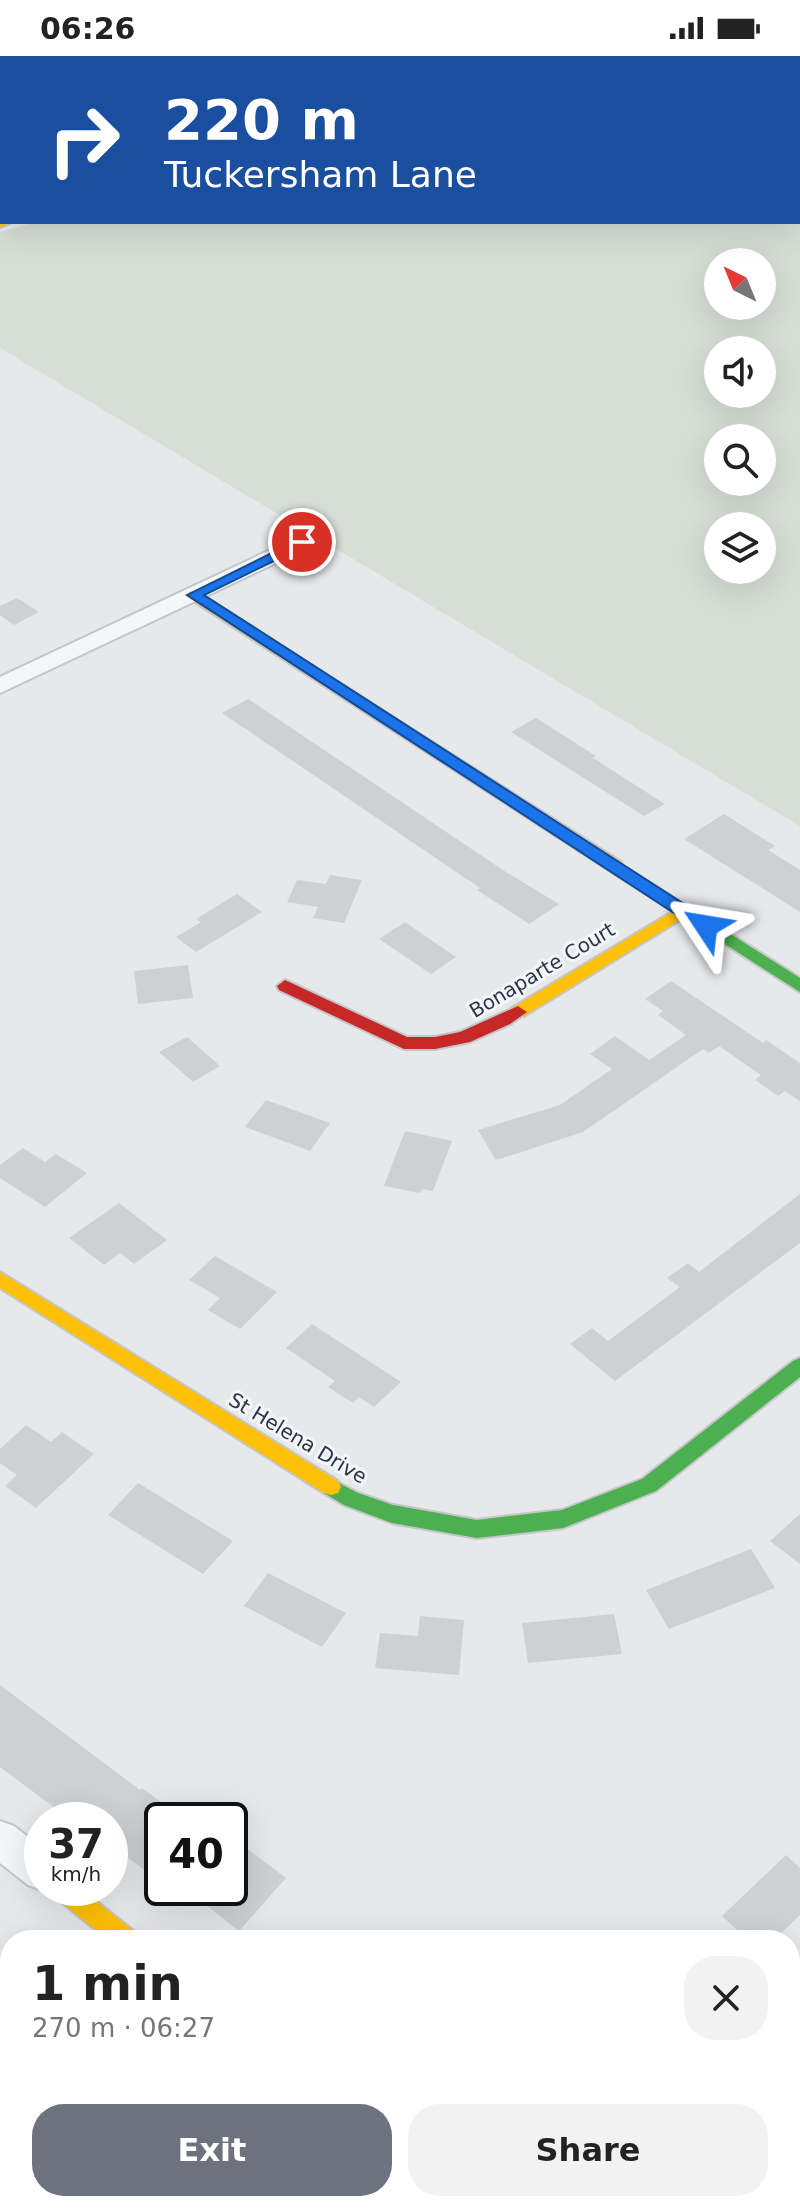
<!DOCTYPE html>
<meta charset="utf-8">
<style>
:root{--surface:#fff;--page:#f2f2f2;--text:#222;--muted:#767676;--accent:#6c737f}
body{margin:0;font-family:"DejaVu Sans",sans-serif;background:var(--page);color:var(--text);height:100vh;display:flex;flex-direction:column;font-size:30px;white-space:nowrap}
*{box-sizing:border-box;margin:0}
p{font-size:26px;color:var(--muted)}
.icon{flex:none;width:44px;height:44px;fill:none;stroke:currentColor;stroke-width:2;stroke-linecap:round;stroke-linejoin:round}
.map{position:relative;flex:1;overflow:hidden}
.sheet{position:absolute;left:0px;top:1874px;width:800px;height:282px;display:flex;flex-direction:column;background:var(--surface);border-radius:32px 32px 0 0;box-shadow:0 8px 32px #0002}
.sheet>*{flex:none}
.guide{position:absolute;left:0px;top:0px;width:800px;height:168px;box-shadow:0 8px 32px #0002;background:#1a4fa0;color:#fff;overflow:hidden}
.needle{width:52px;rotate:317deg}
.buttons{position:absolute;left:704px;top:192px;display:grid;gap:16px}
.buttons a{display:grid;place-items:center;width:72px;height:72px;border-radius:50%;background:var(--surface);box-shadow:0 8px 32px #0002;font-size:40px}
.speed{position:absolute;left:24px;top:1746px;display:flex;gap:16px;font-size:40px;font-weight:700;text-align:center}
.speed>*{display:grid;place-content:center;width:104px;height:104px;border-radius:50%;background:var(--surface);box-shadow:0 8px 32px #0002;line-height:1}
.speed small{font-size:20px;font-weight:400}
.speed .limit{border:4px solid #111;border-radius:12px;background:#fff;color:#111}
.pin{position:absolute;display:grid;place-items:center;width:68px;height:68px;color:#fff;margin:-34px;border:4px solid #fff;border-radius:50%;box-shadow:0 2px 8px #0007}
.me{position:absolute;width:88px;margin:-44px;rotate:303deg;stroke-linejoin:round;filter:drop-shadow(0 0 6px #0008)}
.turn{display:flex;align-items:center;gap:28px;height:168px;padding:0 32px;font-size:36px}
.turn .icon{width:104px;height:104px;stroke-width:2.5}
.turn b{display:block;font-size:56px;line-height:68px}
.round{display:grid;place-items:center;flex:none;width:84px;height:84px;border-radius:32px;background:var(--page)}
.headline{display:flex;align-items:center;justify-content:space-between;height:136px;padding:0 32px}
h1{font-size:48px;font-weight:800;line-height:60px}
.cta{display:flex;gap:16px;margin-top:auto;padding:16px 32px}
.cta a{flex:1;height:92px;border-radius:32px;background:var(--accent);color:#fff;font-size:32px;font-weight:800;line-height:92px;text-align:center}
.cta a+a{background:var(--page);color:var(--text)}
.status{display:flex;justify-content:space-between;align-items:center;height:56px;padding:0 40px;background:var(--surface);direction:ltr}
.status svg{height:22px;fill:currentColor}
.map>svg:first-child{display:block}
</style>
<div class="status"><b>06:26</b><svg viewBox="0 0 49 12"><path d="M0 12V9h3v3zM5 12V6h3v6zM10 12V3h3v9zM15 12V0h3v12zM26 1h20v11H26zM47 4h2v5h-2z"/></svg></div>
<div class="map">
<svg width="800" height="2155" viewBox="0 0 800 2155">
<rect width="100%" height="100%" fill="#e6e8ea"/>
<!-- green -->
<path fill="#d6ded6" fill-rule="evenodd" d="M 600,0 L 800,0 L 800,770 L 0,292 L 0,176 L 37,166 L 798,166 L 798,2 L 594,2 ZM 718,206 L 762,206 L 762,250 L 718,250 ZM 718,294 L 762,294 L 762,338 L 718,338 ZM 718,382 L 762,382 L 762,426 L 718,426 ZM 718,470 L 762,470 L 762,514 L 718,514 Z"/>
<!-- building -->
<path fill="#ced0d3" d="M 17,542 L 39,556 L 14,569 L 0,559 L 0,550 Z
M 248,643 L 506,816 L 559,848 L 529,868 L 477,834 L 480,832 L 222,657 Z
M 536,662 L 596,700 L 593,702 L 665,748 L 644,760 L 511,676 Z
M 724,758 L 775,790 L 768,794 L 800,814 L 800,856 L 684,783 Z
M 330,819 L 362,824 L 344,867 L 313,862 L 318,851 L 287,846 L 297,824 L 326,828 Z
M 237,838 L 262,856 L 196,896 L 176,881 L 201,866 L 196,863 Z
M 405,866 L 456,901 L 431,918 L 379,883 Z
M 188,909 L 193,942 L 138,948 L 134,915 Z
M 671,925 L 763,987 L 766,984 L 800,1007 L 800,1045 L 785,1035 L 778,1040 L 755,1024 L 761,1019 L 719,990 L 709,997 L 703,993 L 583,1076 L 496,1104 L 478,1074 L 560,1049 L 612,1013 L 590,998 L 615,980 L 649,1004 L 686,979 L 658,959 L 663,955 L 645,943 Z
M 187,981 L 220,1010 L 193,1026 L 159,996 Z
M 266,1044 L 330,1067 L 310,1095 L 245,1071 Z
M 405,1075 L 452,1085 L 433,1135 L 422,1133 L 420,1137 L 384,1130 Z
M 23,1092 L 45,1106 L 56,1098 L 87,1117 L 45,1151 L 0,1122 L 0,1109 Z
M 800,1138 L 800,1187 L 615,1325 L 570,1288 L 592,1272 L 608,1285 L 680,1231 L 667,1222 L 688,1207 L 699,1216 Z
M 119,1147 L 167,1184 L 134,1208 L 120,1197 L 104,1209 L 69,1182 Z
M 215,1200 L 277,1236 L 240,1273 L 208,1254 L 220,1242 L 189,1224 Z
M 312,1268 L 401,1326 L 374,1351 L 359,1341 L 353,1347 L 328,1331 L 335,1325 L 286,1292 Z
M 26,1369 L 51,1386 L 62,1376 L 94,1398 L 36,1452 L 5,1430 L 17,1419 L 0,1407 L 0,1393 Z
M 138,1427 L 233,1485 L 203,1518 L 108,1459 Z
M 800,1458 L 800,1508 L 770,1485 Z
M 751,1493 L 775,1532 L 669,1573 L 646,1534 Z
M 268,1517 L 346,1557 L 322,1591 L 244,1550 Z
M 614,1558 L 622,1598 L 528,1607 L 522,1567 Z
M 420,1560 L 464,1564 L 459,1619 L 375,1612 L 380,1577 L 418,1580 Z
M 0,1629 L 140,1734 L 142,1732 L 185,1764 L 162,1764 L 162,1809 L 152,1820 L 110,1788 L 110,1764 L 71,1764 L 0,1711 Z
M 230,1780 L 286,1822 L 239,1875 L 184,1832 L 230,1832 Z
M 786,1799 L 800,1812 L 800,1859 L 774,1884 L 748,1884 L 722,1860 Z"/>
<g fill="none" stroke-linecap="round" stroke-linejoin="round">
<!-- street casing -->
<g stroke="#c4c6c8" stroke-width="4">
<path id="street" d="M 266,0 L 282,0 L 283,2 L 267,2 Z
M 302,479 L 310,481 L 313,486 L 310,491 L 0,637 L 0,621 Z
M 0,1765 L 14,1770 L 42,1792 L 42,1832 L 48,1832 L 42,1834 L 28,1829 L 0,1807 Z
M 10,2079 L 10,2125 L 0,2129 L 0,2083 Z"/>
</g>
<!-- fast casing -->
<g stroke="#c4c6c8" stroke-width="4">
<path id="fast" d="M 615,805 L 800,922 L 800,936 L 609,814 L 607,810 L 609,806 Z
M 800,1302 L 800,1321 L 656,1435 L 563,1472 L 477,1482 L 392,1467 L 344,1449 L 324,1437 L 321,1431 L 324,1425 L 331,1423 L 358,1437 L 393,1449 L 477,1464 L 562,1454 L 642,1423 L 793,1305 Z"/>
</g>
<!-- slow casing -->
<g stroke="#c4c6c8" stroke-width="4">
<path id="slow" d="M 579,0 L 593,0 L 578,2 Z
M 0,164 L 2,166 L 12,166 L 0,171 Z
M 194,535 L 621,806 L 623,810 L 621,814 L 609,814 L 189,542 L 189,536 Z
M 682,850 L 688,851 L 690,855 L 688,859 L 524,960 L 512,960 L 509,956 L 512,952 Z
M 0,1216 L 338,1425 L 341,1431 L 338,1437 L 331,1439 L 324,1437 L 0,1232 Z
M 50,1832 L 80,1832 L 135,1876 L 139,1884 L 108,1884 L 54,1840 Z"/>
</g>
<!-- jam casing -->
<g stroke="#c4c6c8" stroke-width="4">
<path id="jam" d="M 285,924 L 407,981 L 435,981 L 460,976 L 518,950 L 527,956 L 510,968 L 470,986 L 435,993 L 404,993 L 279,934 L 277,930 Z"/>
</g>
<!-- street -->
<use href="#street" fill="#f5f6f7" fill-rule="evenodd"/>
<!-- fast -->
<use href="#fast" fill="#4caf50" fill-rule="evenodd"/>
<!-- slow -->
<use href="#slow" fill="#ffc107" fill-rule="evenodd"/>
<!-- jam -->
<use href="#jam" fill="#c62828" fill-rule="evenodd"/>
</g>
<!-- route -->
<path fill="#1a73e8" stroke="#114b97" stroke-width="2" d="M 302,482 L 309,486 L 307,489 L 204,539 L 712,866 L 714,870 L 712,874 L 700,874 L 187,539 Z"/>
<g text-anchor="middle" stroke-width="6" stroke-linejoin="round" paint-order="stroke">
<!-- street labels -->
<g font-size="20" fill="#2b3445" stroke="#f4f6f9">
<text transform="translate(542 914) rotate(-31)" y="7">Bonaparte Court</text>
<text transform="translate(298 1382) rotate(31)" y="7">St Helena Drive</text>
</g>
</g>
</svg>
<div class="buttons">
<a><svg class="needle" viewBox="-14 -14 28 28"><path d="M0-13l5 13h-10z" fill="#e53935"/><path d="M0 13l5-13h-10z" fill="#767676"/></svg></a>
<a><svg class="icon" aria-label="sound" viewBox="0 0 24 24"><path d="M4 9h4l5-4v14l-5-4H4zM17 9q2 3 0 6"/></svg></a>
<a><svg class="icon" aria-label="search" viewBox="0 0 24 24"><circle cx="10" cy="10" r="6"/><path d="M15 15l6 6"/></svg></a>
<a><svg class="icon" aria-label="layers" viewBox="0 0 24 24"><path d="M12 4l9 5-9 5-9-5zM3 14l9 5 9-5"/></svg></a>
</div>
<div class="speed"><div>37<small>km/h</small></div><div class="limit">40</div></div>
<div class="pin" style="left:302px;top:486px;background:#d93025"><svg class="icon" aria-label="arrive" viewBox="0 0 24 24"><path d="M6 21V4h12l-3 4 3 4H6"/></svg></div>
<svg class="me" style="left:706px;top:870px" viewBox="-20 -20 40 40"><path d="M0-17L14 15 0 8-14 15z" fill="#1a73e8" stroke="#fff" stroke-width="4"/></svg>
<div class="guide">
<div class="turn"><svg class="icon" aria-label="right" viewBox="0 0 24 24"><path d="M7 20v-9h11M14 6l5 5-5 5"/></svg><div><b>220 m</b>Tuckersham Lane</div></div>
</div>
<section class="sheet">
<div class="headline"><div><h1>1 min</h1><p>270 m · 06:27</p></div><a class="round"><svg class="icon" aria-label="close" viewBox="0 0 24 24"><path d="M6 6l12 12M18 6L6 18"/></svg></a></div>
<div class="cta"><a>Exit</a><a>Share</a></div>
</section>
</div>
